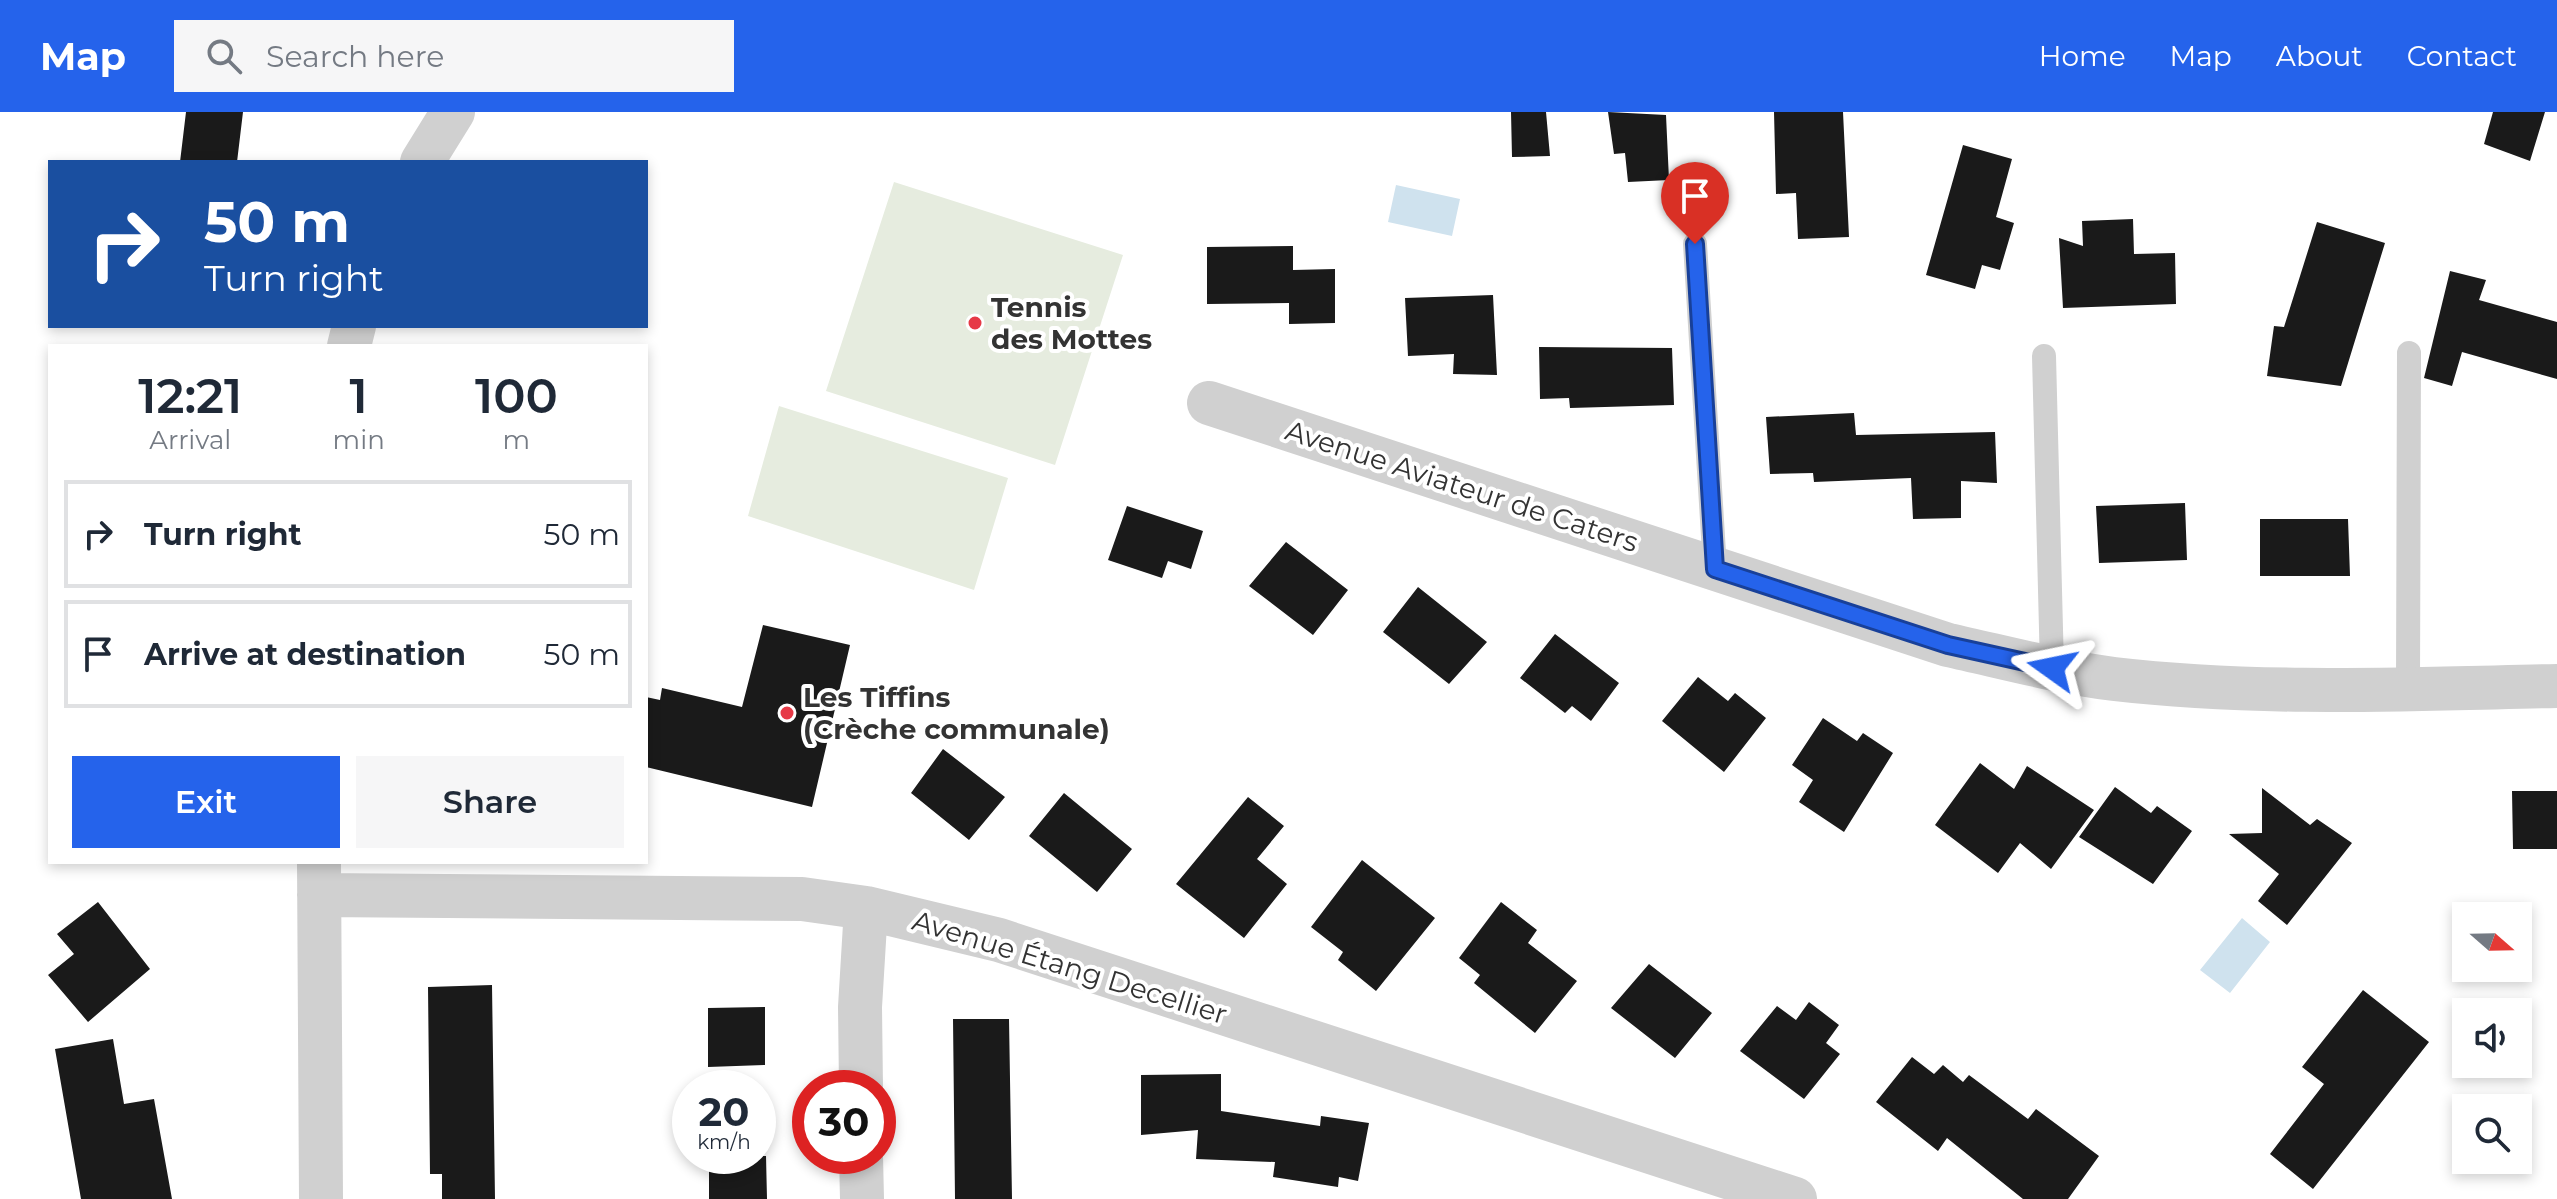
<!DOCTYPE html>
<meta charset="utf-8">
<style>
:root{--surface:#fff;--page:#f6f6f7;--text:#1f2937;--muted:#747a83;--line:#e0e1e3;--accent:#2563eb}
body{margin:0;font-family:Montserrat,sans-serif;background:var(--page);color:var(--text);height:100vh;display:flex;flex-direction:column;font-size:30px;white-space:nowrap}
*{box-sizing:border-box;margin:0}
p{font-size:26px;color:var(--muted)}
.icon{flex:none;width:44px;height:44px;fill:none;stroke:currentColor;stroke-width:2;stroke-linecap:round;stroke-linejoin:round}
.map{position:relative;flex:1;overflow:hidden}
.panel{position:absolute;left:48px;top:232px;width:600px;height:520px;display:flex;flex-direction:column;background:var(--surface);border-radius:0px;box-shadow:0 4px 12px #0003}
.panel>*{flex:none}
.top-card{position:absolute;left:48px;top:48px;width:600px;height:168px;border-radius:0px;box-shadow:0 4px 12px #0003;background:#1a4fa0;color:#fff;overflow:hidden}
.needle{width:52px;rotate:110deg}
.buttons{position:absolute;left:2452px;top:790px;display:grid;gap:16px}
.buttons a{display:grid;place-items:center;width:80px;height:80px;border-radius:0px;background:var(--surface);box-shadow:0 4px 12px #0003;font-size:40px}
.speed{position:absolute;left:672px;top:958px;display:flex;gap:16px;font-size:40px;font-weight:700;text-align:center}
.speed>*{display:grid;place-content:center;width:104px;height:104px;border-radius:50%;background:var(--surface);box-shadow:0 4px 12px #0003;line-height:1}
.speed small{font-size:20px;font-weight:400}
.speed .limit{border:12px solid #d22;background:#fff;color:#111}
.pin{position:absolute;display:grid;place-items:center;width:68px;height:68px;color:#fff;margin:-82px -34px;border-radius:50% 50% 50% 0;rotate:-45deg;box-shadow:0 0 8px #0007}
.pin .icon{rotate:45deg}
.me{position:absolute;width:88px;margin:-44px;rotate:282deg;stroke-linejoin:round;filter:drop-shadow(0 0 6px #0008)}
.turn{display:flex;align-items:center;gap:28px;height:168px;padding:0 24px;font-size:36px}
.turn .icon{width:104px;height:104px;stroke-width:2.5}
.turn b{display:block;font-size:56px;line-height:68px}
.eta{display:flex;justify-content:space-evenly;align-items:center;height:136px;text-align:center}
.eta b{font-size:48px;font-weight:600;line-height:56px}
.action{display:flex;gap:16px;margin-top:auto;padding:16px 24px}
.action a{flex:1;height:92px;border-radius:0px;background:var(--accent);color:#fff;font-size:32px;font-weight:600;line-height:92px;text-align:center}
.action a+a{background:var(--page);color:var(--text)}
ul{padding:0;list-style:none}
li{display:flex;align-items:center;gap:24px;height:108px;margin:0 16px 12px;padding:0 8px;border:4px solid var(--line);border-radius:0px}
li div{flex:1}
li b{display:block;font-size:30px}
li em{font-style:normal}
header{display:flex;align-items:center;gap:48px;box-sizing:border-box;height:112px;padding:0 40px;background:var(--accent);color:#fff}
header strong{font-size:38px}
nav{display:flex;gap:44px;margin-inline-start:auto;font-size:28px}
.search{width:560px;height:72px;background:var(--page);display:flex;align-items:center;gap:20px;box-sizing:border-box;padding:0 28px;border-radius:0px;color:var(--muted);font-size:30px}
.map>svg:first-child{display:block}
</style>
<header>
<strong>Map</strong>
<div class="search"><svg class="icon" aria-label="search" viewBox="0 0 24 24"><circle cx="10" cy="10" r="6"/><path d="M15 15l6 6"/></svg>Search here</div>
<nav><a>Home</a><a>Map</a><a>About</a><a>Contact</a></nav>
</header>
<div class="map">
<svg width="2557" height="1087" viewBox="0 0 2557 1087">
<rect width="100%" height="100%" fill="#fff"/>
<!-- green -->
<path fill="#e6ecdf" d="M 894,70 L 1123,143 L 1055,353 L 826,279 Z
M 779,294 L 1008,366 L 974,478 L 748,404 Z"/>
<!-- water -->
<path fill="#cfe2ee" d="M 1396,73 L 1460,87 L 1452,124 L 1388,110 Z
M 2242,806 L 2270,830 L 2230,881 L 2200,858 Z"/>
<!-- building -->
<path fill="#1a1a1a" d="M 186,0 L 243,0 L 237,50 L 180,50 Z
M 1511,0 L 1546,0 L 1550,44 L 1512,45 Z
M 1608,0 L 1666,3 L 1669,68 L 1628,70 L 1625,41 L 1614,42 Z
M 1774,0 L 1843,0 L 1849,125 L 1798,127 L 1796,81 L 1776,82 Z
M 2493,0 L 2545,0 L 2530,49 L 2484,32 Z
M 1963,33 L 2012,47 L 1996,105 L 2014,111 L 2000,158 L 1982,153 L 1975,177 L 1926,163 Z
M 2133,107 L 2134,142 L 2175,141 L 2176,192 L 2063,196 L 2059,126 L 2083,134 L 2082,109 Z
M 2317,110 L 2385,131 L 2341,274 L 2267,264 L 2274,214 L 2284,215 Z
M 1293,134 L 1293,158 L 1335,157 L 1335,211 L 1289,212 L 1289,191 L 1207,192 L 1207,135 Z
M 2450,159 L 2486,168 L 2479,188 L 2557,210 L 2557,267 L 2462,240 L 2452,274 L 2424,266 Z
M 1493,183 L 1497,263 L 1453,262 L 1454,242 L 1408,244 L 1405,186 Z
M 1539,235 L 1672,236 L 1674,293 L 1570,296 L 1569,286 L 1540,287 Z
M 1854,301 L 1856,323 L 1995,320 L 1997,371 L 1961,369 L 1961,406 L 1913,407 L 1911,366 L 1814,370 L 1813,361 L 1770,362 L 1766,305 Z
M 2185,391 L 2187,448 L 2099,451 L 2096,394 Z
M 1127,394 L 1203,419 L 1191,457 L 1168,449 L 1162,466 L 1108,448 Z
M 2260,407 L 2348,407 L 2350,464 L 2260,464 Z
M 1286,430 L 1348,478 L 1313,523 L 1249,474 Z
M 1418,475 L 1487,530 L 1449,572 L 1383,520 Z
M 763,513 L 850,533 L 812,695 L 646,655 L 646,585 L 660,588 L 662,576 L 742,595 Z
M 1555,522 L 1619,571 L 1591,609 L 1572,594 L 1565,601 L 1520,566 Z
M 1698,565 L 1728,589 L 1735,581 L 1766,606 L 1724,660 L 1662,609 Z
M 1823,606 L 1857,629 L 1863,621 L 1893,641 L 1844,720 L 1799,690 L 1813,668 L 1792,653 Z
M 943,637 L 1005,685 L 969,728 L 911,681 Z
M 1980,651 L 2014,677 L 2027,654 L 2094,698 L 2051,757 L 2020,731 L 1998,761 L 1935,713 Z
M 2115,675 L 2151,701 L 2157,694 L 2192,719 L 2153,772 L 2079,725 Z
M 2262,676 L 2310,713 L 2317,707 L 2352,731 L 2287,813 L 2258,789 L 2279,762 L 2229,722 L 2262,721 Z
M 2512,679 L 2557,679 L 2557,737 L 2513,737 Z
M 1064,681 L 1132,737 L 1097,780 L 1029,724 Z
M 1248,685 L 1284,714 L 1257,747 L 1287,772 L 1244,826 L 1176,772 Z
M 1362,748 L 1435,806 L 1376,879 L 1338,848 L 1343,840 L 1311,815 Z
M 98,790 L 150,857 L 88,910 L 48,863 L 74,842 L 57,822 Z
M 1501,790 L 1537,818 L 1528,831 L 1577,869 L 1535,921 L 1474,871 L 1480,863 L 1459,846 Z
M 1649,852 L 1712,901 L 1675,946 L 1611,896 Z
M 492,873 L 495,1087 L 442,1087 L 442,1062 L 430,1062 L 428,875 Z
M 2363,878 L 2429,930 L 2313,1077 L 2270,1042 L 2324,972 L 2302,955 Z
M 1809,890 L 1839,913 L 1826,931 L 1840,942 L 1804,987 L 1740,939 L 1777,894 L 1796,908 Z
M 765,895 L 765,953 L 708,955 L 708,896 Z
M 953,907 L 1009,907 L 1012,1087 L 955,1087 Z
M 113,927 L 124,992 L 154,987 L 172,1087 L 81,1087 L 55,937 Z
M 1912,945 L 1934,962 L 1943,953 L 1963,970 L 1969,963 L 2028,1007 L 2036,997 L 2099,1044 L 2068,1087 L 2023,1087 L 1947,1026 L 1938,1039 L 1876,990 Z
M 1221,962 L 1221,999 L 1320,1014 L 1321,1004 L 1369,1011 L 1358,1069 L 1339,1065 L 1338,1075 L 1273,1065 L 1275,1050 L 1196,1047 L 1198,1018 L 1141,1023 L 1141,963 Z
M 709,1044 L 766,1044 L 767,1087 L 709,1087 Z"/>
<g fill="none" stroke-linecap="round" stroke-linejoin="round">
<!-- lane -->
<path stroke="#d0d0d0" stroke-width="24" d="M 1695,132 L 1715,457
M 2044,244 L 2052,556
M 2408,575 L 2409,241"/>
<!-- street -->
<path stroke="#d0d0d0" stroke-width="44" d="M 422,50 L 453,0
M 349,234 L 354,214
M 1209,291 L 1948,533 C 2003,545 2058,560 2114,567 C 2260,584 2410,577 2557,574
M 319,750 L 321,1087
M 319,783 L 802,787 L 866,796 L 999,828 L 1795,1087
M 861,976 L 860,895 L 866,796
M 861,1044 L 862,1087"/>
</g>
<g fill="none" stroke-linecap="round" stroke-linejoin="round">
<!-- route casing -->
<g stroke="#184099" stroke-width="20">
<path id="route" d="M 1695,132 L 1715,457 L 1948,533 L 2052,556"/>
</g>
<!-- route -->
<use href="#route" stroke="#2563eb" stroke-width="14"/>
</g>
<!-- markers -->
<g fill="#e63946" stroke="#fff" stroke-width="3">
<circle cx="975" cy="211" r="8"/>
<circle cx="787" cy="601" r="8"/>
</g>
<g text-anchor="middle" stroke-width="8" stroke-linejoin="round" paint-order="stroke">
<!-- poi labels -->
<g font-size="28" font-weight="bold" fill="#333" stroke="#fff" text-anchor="start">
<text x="991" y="205">Tennis<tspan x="991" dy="32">des Mottes</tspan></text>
<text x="803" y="595">Les Tiffins<tspan x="803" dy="32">(Crèche communale)</tspan></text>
</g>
<!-- street labels -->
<g font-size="28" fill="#333" stroke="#fff">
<text transform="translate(1462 374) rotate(18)" y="10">Avenue Aviateur de Caters</text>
<text transform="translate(1070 855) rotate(17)" y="10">Avenue Étang Decellier</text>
</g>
</g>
</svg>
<div class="buttons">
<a><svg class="needle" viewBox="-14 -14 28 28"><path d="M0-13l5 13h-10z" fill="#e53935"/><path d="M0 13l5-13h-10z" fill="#747a83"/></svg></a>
<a><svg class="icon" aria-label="sound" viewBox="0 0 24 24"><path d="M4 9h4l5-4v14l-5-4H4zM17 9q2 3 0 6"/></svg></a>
<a><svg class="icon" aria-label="search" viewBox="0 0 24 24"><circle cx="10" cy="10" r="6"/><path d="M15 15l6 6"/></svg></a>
</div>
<div class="speed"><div>20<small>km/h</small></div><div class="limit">30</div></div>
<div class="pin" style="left:1695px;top:132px;background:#d93025"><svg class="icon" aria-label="arrive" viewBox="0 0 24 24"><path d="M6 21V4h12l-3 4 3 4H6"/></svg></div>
<svg class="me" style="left:2052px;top:556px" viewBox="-20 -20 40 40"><path d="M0-17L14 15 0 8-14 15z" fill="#2563eb" stroke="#fff" stroke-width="4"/></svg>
<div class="top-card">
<div class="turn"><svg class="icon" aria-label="right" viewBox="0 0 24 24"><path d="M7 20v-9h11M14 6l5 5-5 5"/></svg><div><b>50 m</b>Turn right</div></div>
</div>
<section class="panel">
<div class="eta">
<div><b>12:21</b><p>Arrival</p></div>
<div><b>1</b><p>min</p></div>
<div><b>100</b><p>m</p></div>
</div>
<ul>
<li><svg class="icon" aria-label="right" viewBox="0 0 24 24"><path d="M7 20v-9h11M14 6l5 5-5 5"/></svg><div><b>Turn right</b></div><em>50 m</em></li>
<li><svg class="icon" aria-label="arrive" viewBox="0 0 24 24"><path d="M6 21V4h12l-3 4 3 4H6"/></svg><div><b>Arrive at destination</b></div><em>50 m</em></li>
</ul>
<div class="action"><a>Exit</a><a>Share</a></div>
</section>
</div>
